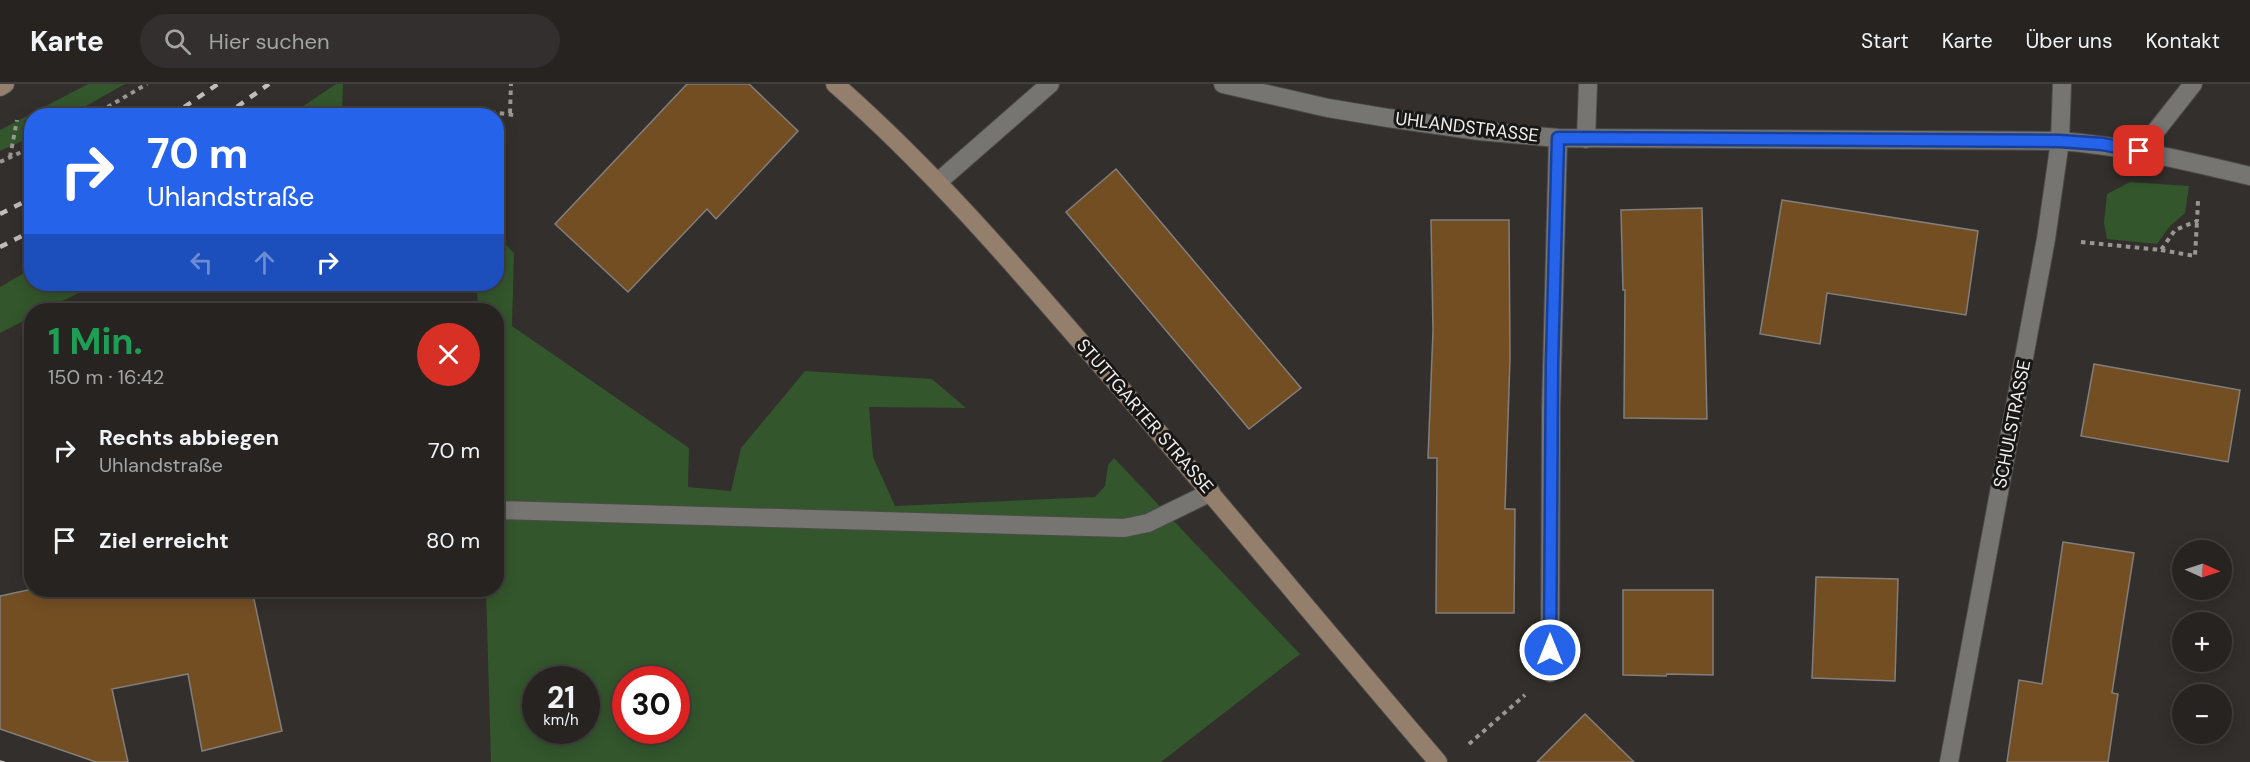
<!DOCTYPE html>
<html lang="de">
<meta charset="utf-8">
<style>
:root{--surface:#262321;--page:#322f2e;--text:#f1f3f6;--muted:#a4a4a5;--line:#42403f}
body{margin:0;font-family:"DM Sans",sans-serif;background:var(--page);color:var(--text);height:100vh;display:flex;flex-direction:column;font-size:22px;white-space:nowrap}
*{box-sizing:border-box;margin:0}
p{font-size:20px;color:var(--muted)}
.icon{flex:none;width:33px;height:33px;fill:none;stroke:currentColor;stroke-width:2;stroke-linecap:round;stroke-linejoin:round}
.map{position:relative;flex:1;overflow:hidden}
.side{position:absolute;left:24px;top:219px;width:480px;height:294px;display:flex;flex-direction:column;background:var(--surface);border-radius:24px;box-shadow:0 3px 15px #0003,0 0 0 2px var(--line)}
.side>*{flex:none}
.hud{position:absolute;left:24px;top:24px;width:480px;height:183px;border-radius:24px;box-shadow:0 3px 15px #0003,0 0 0 2px var(--line);background:#2563eb;color:#fff;overflow:hidden}
.needle{width:39px;rotate:93deg}
.fabs{position:absolute;left:2172px;top:456px;display:grid;gap:12px}
.fabs a{display:grid;place-items:center;width:60px;height:60px;border-radius:50%;background:var(--surface);box-shadow:0 3px 15px #0003,0 0 0 2px var(--line);font-size:30px}
.speed{position:absolute;left:522px;top:582px;display:flex;gap:12px;font-size:30px;font-weight:700;text-align:center}
.speed>*{display:grid;place-content:center;width:78px;height:78px;border-radius:50%;background:var(--surface);box-shadow:0 3px 15px #0003,0 0 0 2px var(--line);line-height:1}
.speed small{font-size:15px;font-weight:400}
.speed .limit{border:9px solid #d22;background:#fff;color:#111}
.pin{position:absolute;display:grid;place-items:center;width:51px;height:51px;color:#fff;margin:-26px;border-radius:12px;box-shadow:0 3px 9px #0006}
.me{position:absolute;width:66px;margin:-33px;rotate:0deg;stroke-linejoin:round;filter:drop-shadow(0 0 4px #0008)}
.turn{display:flex;align-items:center;gap:21px;height:126px;padding:0 24px;font-size:27px}
.turn .icon{width:78px;height:78px;stroke-width:2.5}
.turn b{display:block;font-size:42px;line-height:51px}
.lanes{display:flex;align-items:center;height:57px;padding:0 24px;background:#0003;justify-content:center;gap:30px;direction:ltr}
.lanes .off{opacity:.35}
.round{display:grid;place-items:center;flex:none;width:63px;height:63px;border-radius:32px;background:var(--page)}
.summary{display:flex;align-items:center;justify-content:space-between;height:102px;padding:0 24px}
h1{font-size:36px;font-weight:700;line-height:45px;color:#1e9e55}
ul{padding:0;list-style:none}
li{display:flex;align-items:center;gap:18px;height:90px;padding:0 24px}
li div{flex:1}
li b{display:block;font-size:22px}
li em{font-style:normal}
header{display:flex;align-items:center;gap:36px;box-sizing:border-box;height:84px;padding:0 30px;background:var(--surface);border-bottom:2px solid var(--line)}
header strong{font-size:28px}
nav{display:flex;gap:33px;margin-inline-start:auto;font-size:21px}
.search{width:420px;height:54px;background:var(--page);display:flex;align-items:center;gap:15px;box-sizing:border-box;padding:0 21px;border-radius:33px;color:var(--muted);font-size:22px}
.map>svg:first-child{display:block}
</style>
<header>
<strong>Karte</strong>
<div class="search"><svg class="icon" aria-label="search" viewBox="0 0 24 24"><circle cx="10" cy="10" r="6"/><path d="M15 15l6 6"/></svg>Hier suchen</div>
<nav><a>Start</a><a>Karte</a><a>Über uns</a><a>Kontakt</a></nav>
</header>
<div class="map">
<svg width="2250" height="678" viewBox="0 0 2250 678">
<rect width="100%" height="100%" fill="#322f2c"/>
<!-- green -->
<path fill="#33562c" fill-rule="evenodd" d="M 88,0 L 125,0 L 70,31 L 32,32 L 31,53 L 0,67 L 0,46 Z
M 336,0 L 343,0 L 342,31 L 290,31 Z
M 2130,98 L 2189,102 L 2185,129 L 2170,142 L 2157,160 L 2107,155 L 2104,139 L 2107,110 Z
M 497,151 L 514,169 L 512,242 L 689,364 L 688,403 L 731,407 L 741,364 L 805,287 L 932,295 L 966,324 L 869,323 L 873,373 L 895,422 L 1095,413 L 1105,402 L 1108,381 L 1114,374 L 1300,570 L 1161,678 L 491,678 L 486,506 L 496,506 L 496,226 L 478,226 L 477,200 L 496,200 ZM 536,596 L 586,596 L 586,646 L 536,646 ZM 626,596 L 676,596 L 676,646 L 626,646 Z
M 31,185 L 32,200 L 97,200 L 44,226 L 32,226 L 31,233 L 0,249 L 0,203 Z"/>
<!-- building -->
<path fill="#744e23" stroke="#827f7c" stroke-width="1.5" d="M 687,0 L 749,0 L 798,47 L 716,135 L 707,125 L 628,208 L 555,140 Z
M 1116,85 L 1301,304 L 1249,345 L 1066,128 Z
M 1782,116 L 1978,147 L 1966,231 L 1827,209 L 1820,260 L 1760,250 Z
M 1702,124 L 1707,335 L 1624,334 L 1625,206 L 1623,206 L 1621,126 Z
M 1431,136 L 1509,136 L 1510,275 L 1505,425 L 1515,425 L 1514,529 L 1436,529 L 1437,374 L 1428,374 L 1433,247 Z
M 2094,280 L 2240,306 L 2228,378 L 2081,352 Z
M 2063,458 L 2134,469 L 2112,609 L 2118,610 L 2108,678 L 2007,678 L 2019,596 L 2042,600 Z
M 1816,493 L 1898,495 L 1895,597 L 1812,594 Z
M 28,506 L 252,506 L 282,647 L 202,667 L 188,590 L 112,605 L 128,678 L 96,678 L 0,645 L 0,512 Z
M 1623,506 L 1713,506 L 1713,591 L 1667,590 L 1666,592 L 1623,591 Z
M 1585,630 L 1634,678 L 1537,678 Z"/>
<g fill="none" stroke-linecap="round" stroke-linejoin="round">
<!-- lane casing -->
<g stroke="#4d4b49" stroke-width="20">
<path id="lane" d="M 496,426 L 1124,444 L 1148,439 L 1211,408"/>
</g>
<!-- street casing -->
<g stroke="#4d4b49" stroke-width="20">
<path id="street" d="M 1223,0 L 1328,24 L 1388,34 L 1479,47 L 1558,54 L 2060,57 C 2125,62 2187,77 2250,92
M 1586,55 L 1588,0
M 2140,67 L 2193,0
M 938,98 L 1050,0
M 1550,589 L 1551,324 L 1558,54
M 1949,678 L 2046,155 L 2060,57 L 2062,0"/>
</g>
<!-- secondary casing -->
<g stroke="#4d4b49" stroke-width="20">
<path id="secondary" d="M 835,0 C 931,84 1015,182 1098,278 C 1213,410 1324,545 1438,678
M 0,3 L 5,0"/>
</g>
<!-- path -->
<path stroke="#999794" stroke-width="4" stroke-dasharray="4.5 4.5" stroke-linecap="butt" d="M 510,29 L 511,0
M 92,32 L 147,0
M 456,32 L 472,26 L 514,31
M 10,73 L 17,36
M 0,78 L 32,63
M 2081,158 L 2161,166 L 2175,146 L 2197,137 L 2198,117
M 2161,166 L 2195,172 L 2197,137
M 1469,660 L 1525,611"/>
<!-- lane -->
<use href="#lane" stroke="#777571" stroke-width="18"/>
<!-- street -->
<use href="#street" stroke="#777571" stroke-width="18"/>
<!-- secondary -->
<use href="#secondary" stroke="#947f6d" stroke-width="18"/>
<!-- tram -->
<path stroke="#c0bdbb" stroke-width="1.5" d="M 0,677 L 4,678"/>
<!-- rail -->
<path stroke="#c0bdbb" stroke-width="4.5" stroke-dasharray="8 8" stroke-linecap="butt" d="M 171,32 L 218,0
M 224,32 L 269,0
M 0,130 L 32,114
M 0,163 L 32,147"/>
</g>
<g fill="none" stroke-linecap="round" stroke-linejoin="round">
<!-- route casing -->
<g stroke="#184099" stroke-width="15">
<path id="route" d="M 1550,566 L 1552,279 L 1558,54 L 2060,57 L 2102,60 L 2139,67"/>
</g>
<!-- route -->
<use href="#route" stroke="#2563eb" stroke-width="10"/>
</g>
<g text-anchor="middle" stroke-width="6" stroke-linejoin="round" paint-order="stroke">
<!-- street labels -->
<g font-size="18" fill="#f3f1ef" stroke="#191716">
<text transform="translate(1467 43) rotate(7)" y="6">UHLANDSTRASSE</text>
<text transform="translate(1145 332) rotate(49)" y="6">STUTTGARTER STRASSE</text>
<text transform="translate(2012 340) rotate(-79)" y="6">SCHULSTRASSE</text>
</g>
</g>
</svg>
<div class="fabs">
<a><svg class="needle" viewBox="-14 -14 28 28"><path d="M0-13l5 13h-10z" fill="#e53935"/><path d="M0 13l5-13h-10z" fill="#a4a4a5"/></svg></a>
<a>+</a>
<a>−</a>
</div>
<div class="speed"><div>21<small>km/h</small></div><div class="limit">30</div></div>
<div class="pin" style="left:2139px;top:67px;background:#d93025"><svg class="icon" aria-label="arrive" viewBox="0 0 24 24"><path d="M6 21V4h12l-3 4 3 4H6"/></svg></div>
<svg class="me" style="left:1550px;top:566px" viewBox="-20 -20 40 40"><circle r="17" fill="#2563eb" stroke="#fff" stroke-width="3"/><path d="M0-11L8 9 0 5-8 9z" fill="#fff"/></svg>
<div class="hud">
<div class="turn"><svg class="icon" aria-label="right" viewBox="0 0 24 24"><path d="M7 20v-9h11M14 6l5 5-5 5"/></svg><div><b>70 m</b>Uhlandstraße</div></div>
<div class="lanes"><svg class="icon off" aria-label="left" viewBox="0 0 24 24"><path d="M17 20v-9H6M10 6l-5 5 5 5"/></svg><svg class="icon off" aria-label="ahead" viewBox="0 0 24 24"><path d="M12 20V5M6 11l6-6 6 6"/></svg><svg class="icon" aria-label="right" viewBox="0 0 24 24"><path d="M7 20v-9h11M14 6l5 5-5 5"/></svg></div>
</div>
<section class="side">
<div class="summary"><div><h1>1 Min.</h1><p>150 m · 16:42</p></div><a class="round" style="background:#d93025;color:#fff"><svg class="icon" aria-label="close" viewBox="0 0 24 24"><path d="M6 6l12 12M18 6L6 18"/></svg></a></div>
<ul>
<li><svg class="icon" aria-label="right" viewBox="0 0 24 24"><path d="M7 20v-9h11M14 6l5 5-5 5"/></svg><div><b>Rechts abbiegen</b><p>Uhlandstraße</p></div><em>70 m</em></li>
<li><svg class="icon" aria-label="arrive" viewBox="0 0 24 24"><path d="M6 21V4h12l-3 4 3 4H6"/></svg><div><b>Ziel erreicht</b></div><em>80 m</em></li>
</ul>
</section>
</div>
